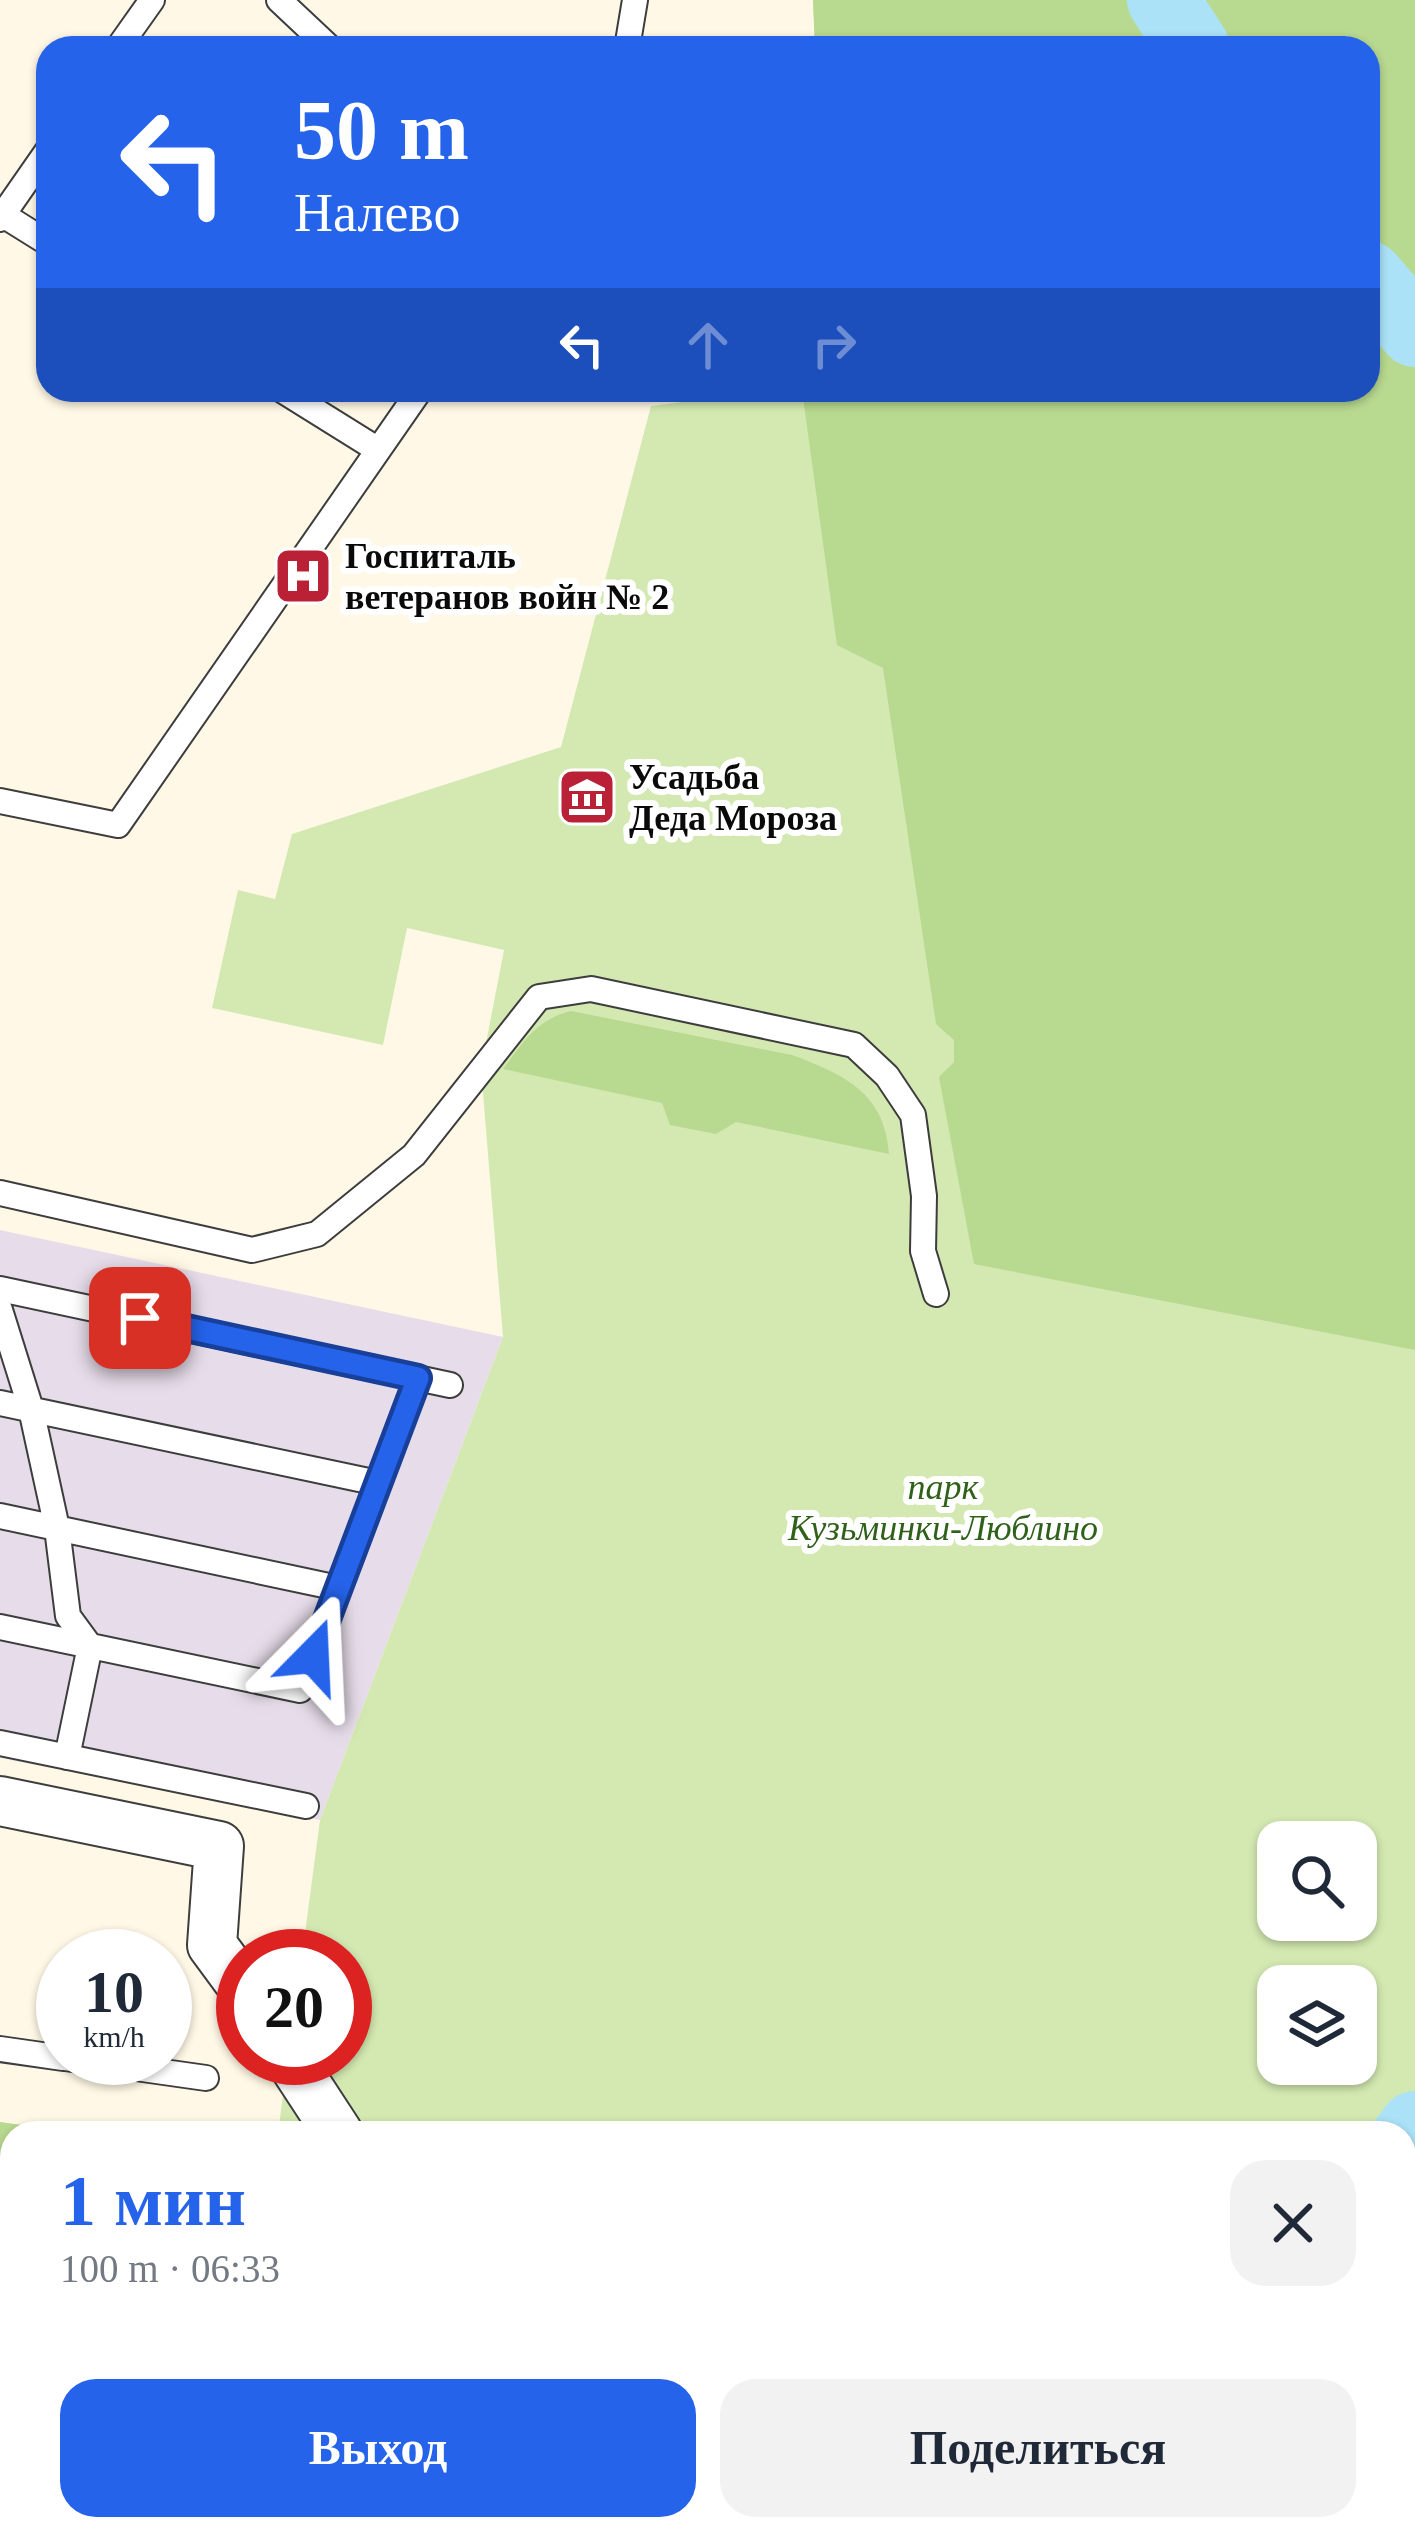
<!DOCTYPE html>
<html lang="ru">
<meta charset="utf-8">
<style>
:root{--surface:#fff;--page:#f2f2f3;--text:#1f2937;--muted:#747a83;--accent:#2563eb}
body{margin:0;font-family:"Times New Roman",serif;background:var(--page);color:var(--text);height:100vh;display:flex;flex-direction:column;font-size:45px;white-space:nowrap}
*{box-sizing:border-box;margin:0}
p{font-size:39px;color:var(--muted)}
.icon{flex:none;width:66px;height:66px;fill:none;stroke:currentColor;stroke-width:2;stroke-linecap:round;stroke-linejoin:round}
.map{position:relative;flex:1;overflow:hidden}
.drawer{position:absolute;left:0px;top:2121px;width:1416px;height:420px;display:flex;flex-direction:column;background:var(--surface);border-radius:36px 36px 0 0;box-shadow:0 3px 9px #0004}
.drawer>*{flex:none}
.banner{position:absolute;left:36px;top:36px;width:1344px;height:366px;border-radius:36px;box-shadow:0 3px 9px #0004;background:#2563eb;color:#fff;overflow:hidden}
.buttons{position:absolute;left:1257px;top:1821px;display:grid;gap:24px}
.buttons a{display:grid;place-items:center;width:120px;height:120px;border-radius:24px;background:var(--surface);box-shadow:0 3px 9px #0004;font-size:60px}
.speed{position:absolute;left:36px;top:1929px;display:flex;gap:24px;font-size:60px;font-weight:700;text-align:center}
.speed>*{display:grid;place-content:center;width:156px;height:156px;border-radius:50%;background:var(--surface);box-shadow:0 3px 9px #0004;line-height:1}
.speed small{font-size:30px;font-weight:400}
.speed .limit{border:18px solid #d22;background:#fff;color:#111}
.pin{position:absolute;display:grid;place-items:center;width:102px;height:102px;color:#fff;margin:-51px;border-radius:24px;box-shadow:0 6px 18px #0006}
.me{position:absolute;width:132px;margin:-66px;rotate:21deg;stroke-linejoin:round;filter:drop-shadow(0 0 9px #0008)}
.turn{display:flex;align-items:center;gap:42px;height:252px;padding:0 60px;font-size:54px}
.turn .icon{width:156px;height:156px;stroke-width:2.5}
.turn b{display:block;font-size:84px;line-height:102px}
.lanes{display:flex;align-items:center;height:114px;padding:0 60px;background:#0003;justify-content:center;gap:60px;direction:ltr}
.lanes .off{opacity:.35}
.round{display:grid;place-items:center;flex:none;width:126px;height:126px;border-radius:36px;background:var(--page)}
.overview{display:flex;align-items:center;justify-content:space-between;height:204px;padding:0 60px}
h1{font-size:72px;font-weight:800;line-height:90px;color:var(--accent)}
.primary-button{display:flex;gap:24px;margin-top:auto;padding:24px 60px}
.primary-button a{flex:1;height:138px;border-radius:36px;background:var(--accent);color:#fff;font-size:48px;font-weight:800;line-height:138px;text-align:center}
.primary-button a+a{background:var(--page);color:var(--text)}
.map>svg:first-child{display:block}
</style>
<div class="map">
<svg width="1415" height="2541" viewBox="0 0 1415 2541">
<rect width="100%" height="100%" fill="#fff8e6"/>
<!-- industrial -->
<path fill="#e7ddea" d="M 0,1230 L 503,1337 L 320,1820 L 0,1758 Z"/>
<!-- green -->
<path fill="#d3e9b1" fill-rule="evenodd" d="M 813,0 L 1415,0 L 1415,2541 L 0,2541 L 0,2122 L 77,2133 L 12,2133 L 12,2529 L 1404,2529 L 1404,2133 L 278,2133 L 288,2058 L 345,2058 L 345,1956 L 302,1956 L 320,1820 L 503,1337 L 481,1069 L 504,950 L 407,928 L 383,1045 L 212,1008 L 238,890 L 275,899 L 292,834 L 561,747 L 651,406 L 777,390 L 1368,390 L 1368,48 L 815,48 ZM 1278,1842 L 1356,1842 L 1356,1920 L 1278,1920 ZM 1278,1986 L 1356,1986 L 1356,2064 L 1278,2064 Z"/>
<!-- forest -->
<path fill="#b8d990" d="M 813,0 L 1415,0 L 1415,1350 L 974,1264 L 939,1077 L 954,1062 L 954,1040 L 936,1024 L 883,668 L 837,645 L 802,390 L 1368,390 L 1368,48 L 815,48 Z
M 571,1011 L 792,1055 C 845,1075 885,1093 889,1154 L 736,1122 L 716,1134 L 670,1125 L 662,1103 L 503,1069 C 523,1042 537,1019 571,1011 Z
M 0,2122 L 77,2133 L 12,2133 L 12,2529 L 38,2529 L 30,2541 L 0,2541 Z"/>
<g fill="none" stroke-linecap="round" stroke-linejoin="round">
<!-- river -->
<path stroke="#abe2f7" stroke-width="72" d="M 1163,0 L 1194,48
M 1368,277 L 1415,331
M 1404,2142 L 1415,2127"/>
<!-- service casing -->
<g stroke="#3d3d3d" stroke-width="28">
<path id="service" d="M 279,0 L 330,48
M 118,48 L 152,0
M 627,48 L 635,0
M 0,213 L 48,243
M 0,219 L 48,150
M 282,390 L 375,448
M 0,801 L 118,825 L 420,390
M 0,1193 L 252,1250 L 317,1234 L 414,1155 L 539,997 L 591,989 L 854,1045 L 887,1076 L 913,1115 L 924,1196 L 923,1251 L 936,1294
M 0,1289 L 450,1385
M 0,1310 L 31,1409 L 57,1528 L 68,1616 L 90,1646 L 67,1757
M 0,1403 L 378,1483
M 0,1516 L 338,1588
M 0,1627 L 300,1690 L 418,1378
M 0,1743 L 306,1806
M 0,2049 L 63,2058
M 65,2058 L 206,2078"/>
</g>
<!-- minor casing -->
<g stroke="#3d3d3d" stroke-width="52">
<path id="minor" d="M 0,1801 L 219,1846 L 212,1945 L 243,1987
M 289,2058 L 338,2133
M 685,2541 L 690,2529"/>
</g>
<!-- service -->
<use href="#service" stroke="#fff" stroke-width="24"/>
<!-- minor -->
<use href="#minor" stroke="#fff" stroke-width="48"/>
</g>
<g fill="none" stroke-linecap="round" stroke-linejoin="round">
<!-- route casing -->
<g stroke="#184099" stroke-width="30">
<path id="route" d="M 140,1318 L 418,1378 L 313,1656"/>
</g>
<!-- route -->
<use href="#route" stroke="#2563eb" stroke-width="21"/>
</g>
<!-- icons -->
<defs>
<g id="hospital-square" transform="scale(3)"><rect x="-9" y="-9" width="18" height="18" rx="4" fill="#ba2137" stroke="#fff"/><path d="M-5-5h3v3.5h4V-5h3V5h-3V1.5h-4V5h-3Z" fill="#fff"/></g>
<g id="museum-square" transform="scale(3)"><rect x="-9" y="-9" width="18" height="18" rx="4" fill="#ba2137" stroke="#fff"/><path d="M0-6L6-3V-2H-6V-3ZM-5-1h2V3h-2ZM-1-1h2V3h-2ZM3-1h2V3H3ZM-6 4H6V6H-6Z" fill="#fff"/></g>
</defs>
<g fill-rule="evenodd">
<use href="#hospital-square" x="303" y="576"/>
<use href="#museum-square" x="587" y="797"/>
</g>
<g text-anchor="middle" stroke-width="12" stroke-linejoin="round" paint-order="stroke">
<!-- poi labels -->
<g font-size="36" font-weight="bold" fill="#0a0a0a" stroke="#fff" text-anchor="start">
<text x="345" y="568">Госпиталь<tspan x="345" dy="41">ветеранов войн № 2</tspan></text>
<text x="629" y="789">Усадьба<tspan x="629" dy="41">Деда Мороза</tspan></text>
</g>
<!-- park labels -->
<g font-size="36" font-style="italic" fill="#30611b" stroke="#fff">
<text x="943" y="1499">парк<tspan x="943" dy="41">Кузьминки-Люблино</tspan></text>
</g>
</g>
</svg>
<div class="buttons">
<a><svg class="icon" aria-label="search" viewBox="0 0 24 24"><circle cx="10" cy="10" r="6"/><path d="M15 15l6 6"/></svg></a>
<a><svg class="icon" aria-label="layers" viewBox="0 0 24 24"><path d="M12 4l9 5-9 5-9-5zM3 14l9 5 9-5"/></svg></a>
</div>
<div class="speed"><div>10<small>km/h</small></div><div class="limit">20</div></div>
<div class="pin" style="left:140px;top:1318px;background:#d93025"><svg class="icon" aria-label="arrive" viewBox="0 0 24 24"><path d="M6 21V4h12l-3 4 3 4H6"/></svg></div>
<svg class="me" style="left:313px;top:1656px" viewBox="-20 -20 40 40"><path d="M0-17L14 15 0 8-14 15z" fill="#2563eb" stroke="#fff" stroke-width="4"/></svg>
<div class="banner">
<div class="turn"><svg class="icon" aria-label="left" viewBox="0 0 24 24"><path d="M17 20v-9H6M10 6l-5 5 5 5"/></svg><div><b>50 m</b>Налево</div></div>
<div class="lanes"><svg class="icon" aria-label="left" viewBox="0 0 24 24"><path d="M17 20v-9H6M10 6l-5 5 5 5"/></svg><svg class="icon off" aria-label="ahead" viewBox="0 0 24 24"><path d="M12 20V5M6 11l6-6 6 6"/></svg><svg class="icon off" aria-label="right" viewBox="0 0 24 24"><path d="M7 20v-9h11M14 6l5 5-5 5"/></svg></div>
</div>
<section class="drawer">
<div class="overview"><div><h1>1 мин</h1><p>100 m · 06:33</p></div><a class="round"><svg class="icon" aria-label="close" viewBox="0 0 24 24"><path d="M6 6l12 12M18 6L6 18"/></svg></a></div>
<div class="primary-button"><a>Выход</a><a>Поделиться</a></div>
</section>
</div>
